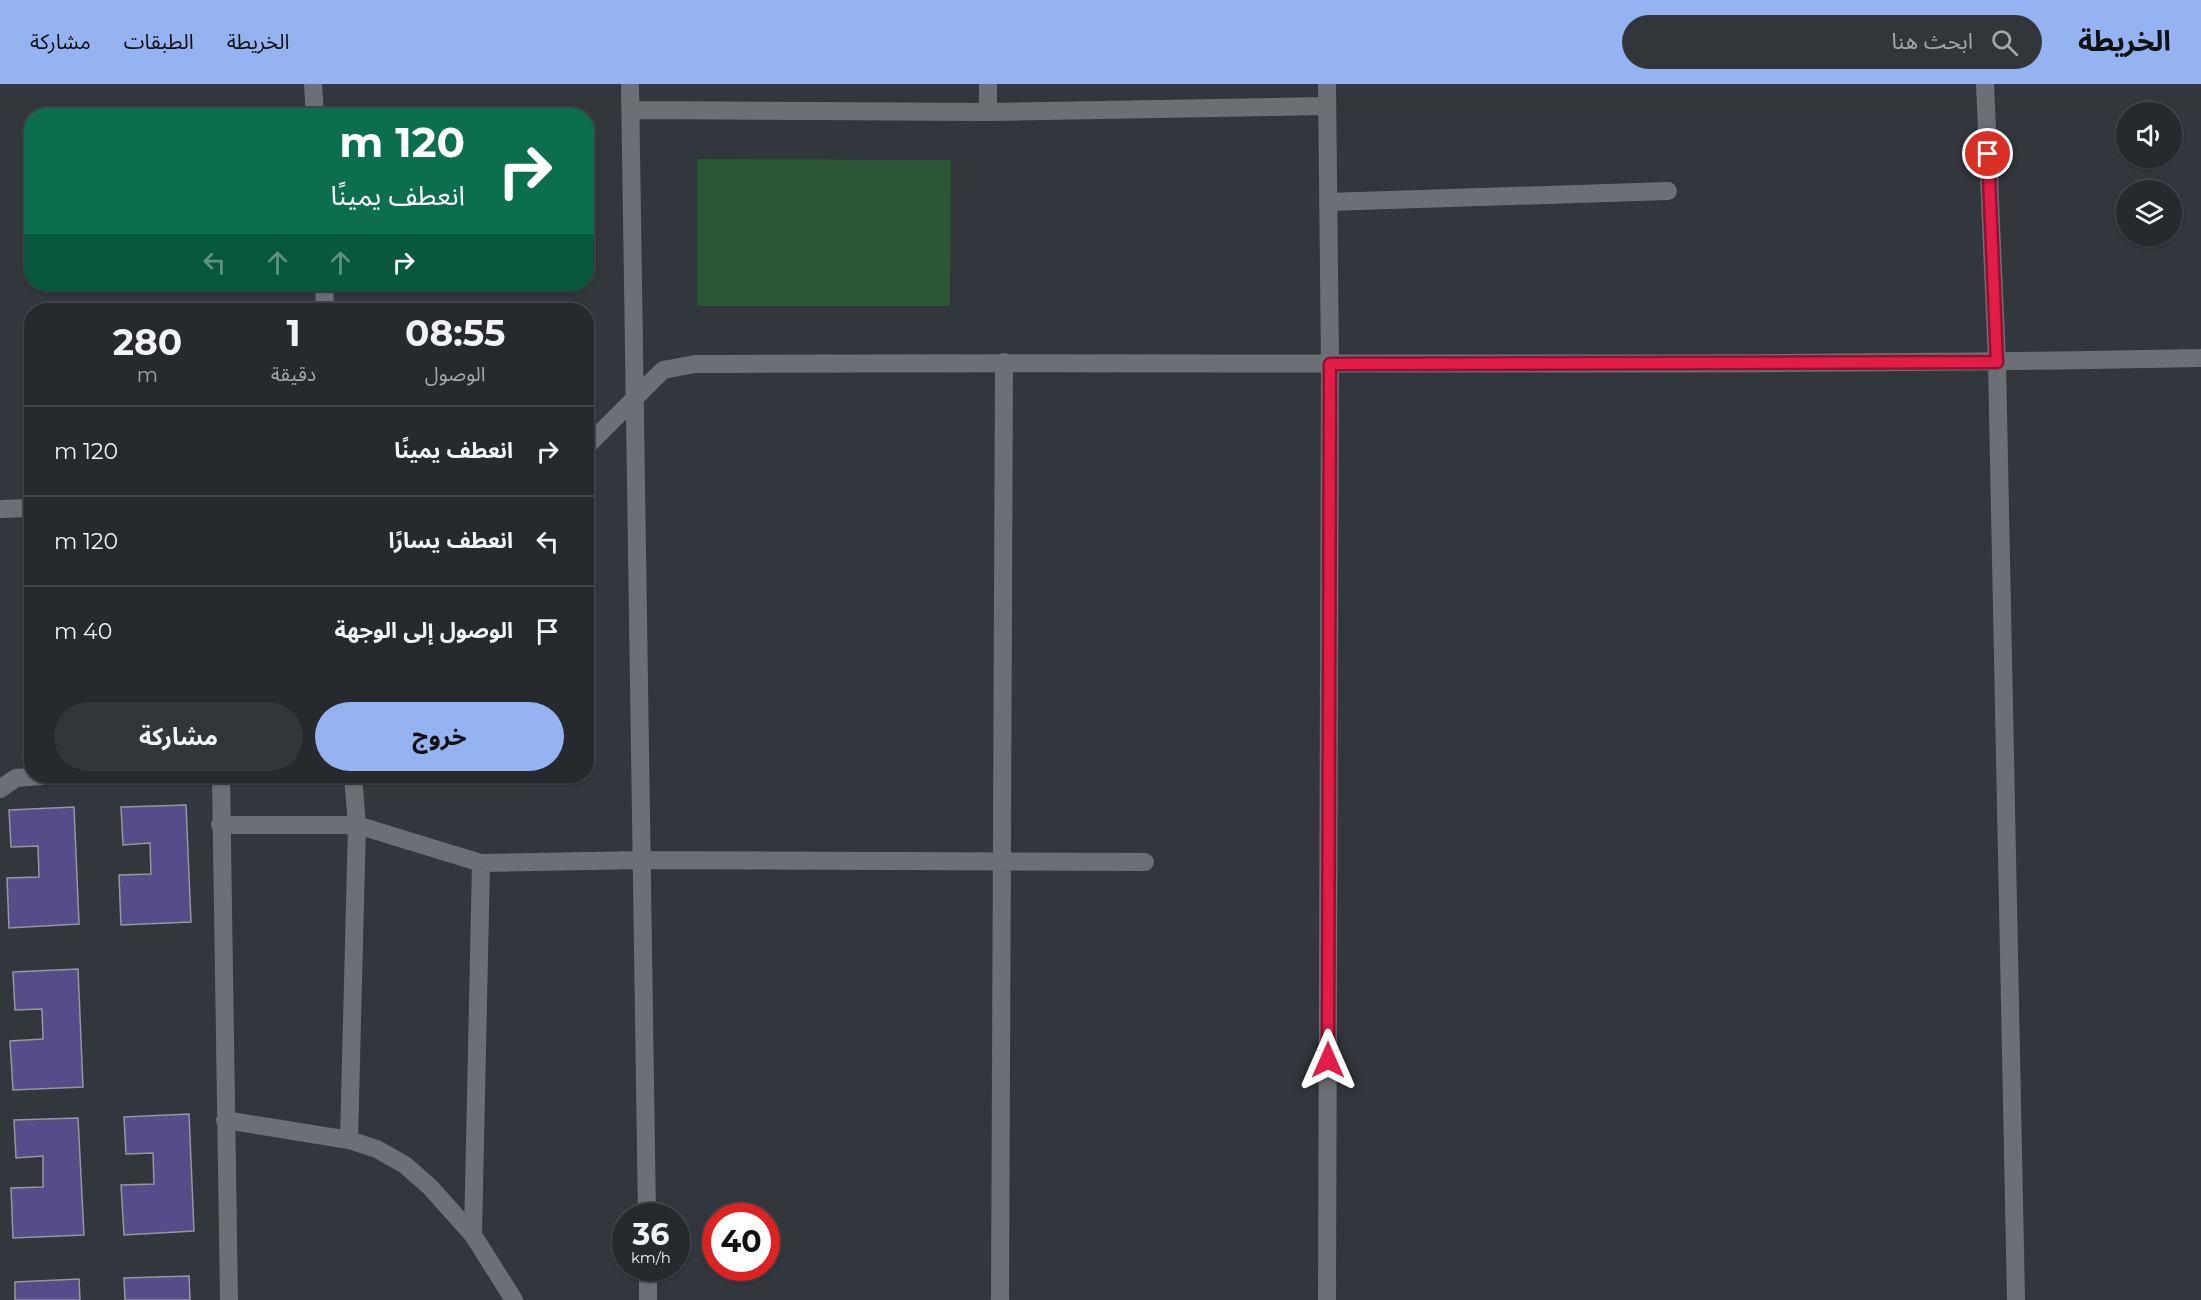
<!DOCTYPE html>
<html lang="ar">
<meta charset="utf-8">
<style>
:root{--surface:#26292e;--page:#32353a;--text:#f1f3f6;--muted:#a4a6aa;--line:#42454a;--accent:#95b2f1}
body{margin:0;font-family:Montserrat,"Noto Sans Arabic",sans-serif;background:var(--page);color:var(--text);direction:rtl;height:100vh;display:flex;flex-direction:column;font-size:22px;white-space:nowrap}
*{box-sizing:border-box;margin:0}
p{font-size:20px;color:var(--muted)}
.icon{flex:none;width:33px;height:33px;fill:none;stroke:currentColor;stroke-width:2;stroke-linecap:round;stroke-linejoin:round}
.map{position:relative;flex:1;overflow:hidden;direction:ltr}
.details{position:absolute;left:24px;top:219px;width:570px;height:480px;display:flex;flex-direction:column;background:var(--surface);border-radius:24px;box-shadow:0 2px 4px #0004,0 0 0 2px var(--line);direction:rtl}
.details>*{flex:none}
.top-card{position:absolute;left:24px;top:24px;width:570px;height:183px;border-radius:24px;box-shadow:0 2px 4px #0004,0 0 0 2px var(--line);direction:rtl;background:#0b6e4f;color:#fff;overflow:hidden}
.fabs{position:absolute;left:2116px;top:18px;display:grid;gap:12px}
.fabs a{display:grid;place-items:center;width:66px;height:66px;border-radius:50%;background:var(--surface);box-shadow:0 2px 4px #0004,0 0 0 2px var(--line);font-size:30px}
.speed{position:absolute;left:612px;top:1119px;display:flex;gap:12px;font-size:30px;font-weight:700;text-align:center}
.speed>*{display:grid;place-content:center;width:78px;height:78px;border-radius:50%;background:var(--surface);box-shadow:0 2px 4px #0004,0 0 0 2px var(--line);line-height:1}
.speed small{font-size:15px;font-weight:400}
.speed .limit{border:9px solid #d22;background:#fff;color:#111}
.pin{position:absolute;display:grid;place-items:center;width:51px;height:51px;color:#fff;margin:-26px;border:3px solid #fff;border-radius:50%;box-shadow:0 2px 6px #0007}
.me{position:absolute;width:66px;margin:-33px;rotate:0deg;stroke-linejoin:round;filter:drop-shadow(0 0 4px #0008)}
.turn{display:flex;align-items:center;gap:21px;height:126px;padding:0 30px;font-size:27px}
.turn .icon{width:78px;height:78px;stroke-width:2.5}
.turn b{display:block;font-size:42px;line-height:51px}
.lanes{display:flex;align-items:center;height:57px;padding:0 30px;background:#0003;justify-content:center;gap:30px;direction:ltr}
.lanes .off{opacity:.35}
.eta{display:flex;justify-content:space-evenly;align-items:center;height:102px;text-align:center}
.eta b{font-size:36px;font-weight:700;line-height:42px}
.button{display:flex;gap:12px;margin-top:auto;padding:12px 30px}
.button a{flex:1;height:69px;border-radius:36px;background:var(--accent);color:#111;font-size:24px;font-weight:700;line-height:69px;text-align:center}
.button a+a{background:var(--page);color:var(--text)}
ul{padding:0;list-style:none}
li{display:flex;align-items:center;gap:18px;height:90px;padding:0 30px;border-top:2px solid var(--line)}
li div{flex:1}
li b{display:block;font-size:22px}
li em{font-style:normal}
header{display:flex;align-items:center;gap:36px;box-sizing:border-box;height:84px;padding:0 30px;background:var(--accent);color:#111}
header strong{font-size:28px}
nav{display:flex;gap:33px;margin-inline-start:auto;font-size:21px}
.search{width:420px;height:54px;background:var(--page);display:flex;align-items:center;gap:15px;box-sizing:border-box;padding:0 21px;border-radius:33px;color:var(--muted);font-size:22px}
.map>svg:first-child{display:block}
</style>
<header>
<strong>الخريطة</strong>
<div class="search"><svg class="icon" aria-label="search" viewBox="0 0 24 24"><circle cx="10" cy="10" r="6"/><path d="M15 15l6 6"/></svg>ابحث هنا</div>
<nav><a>الخريطة</a><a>الطبقات</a><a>مشاركة</a></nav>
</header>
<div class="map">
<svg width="2201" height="1216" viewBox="0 0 2201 1216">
<rect width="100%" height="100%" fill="#32373d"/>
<!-- green -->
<path fill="#2b5734" d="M 697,75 L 951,76 L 950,222 L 697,222 Z"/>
<!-- building -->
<path fill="#554c89" stroke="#97969e" stroke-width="1.5" d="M 186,721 L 191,838 L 121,841 L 119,791 L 151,790 L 150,759 L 123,761 L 121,723 Z
M 74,723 L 79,840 L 9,844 L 7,794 L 39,793 L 38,762 L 11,763 L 9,726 Z
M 78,885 L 83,1003 L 13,1006 L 10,957 L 43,955 L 42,925 L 15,926 L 13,888 Z
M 189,1030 L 194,1147 L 124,1151 L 121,1101 L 154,1100 L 153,1069 L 126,1070 L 124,1033 Z
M 78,1034 L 84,1151 L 13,1154 L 11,1104 L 43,1103 L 43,1072 L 16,1074 L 14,1036 Z
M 189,1192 L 190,1216 L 125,1216 L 124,1194 Z
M 79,1195 L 80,1216 L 15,1216 L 15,1198 Z"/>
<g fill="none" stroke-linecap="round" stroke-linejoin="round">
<!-- street -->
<path stroke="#6b7076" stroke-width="18" d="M 313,0 L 315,32
M 630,0 L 647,1132
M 1327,0 L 1330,280
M 1985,0 L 1997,278 L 2016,1216
M 631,26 L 988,28 L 1327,22
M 988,28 L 988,0
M 1328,118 L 1668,107
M 324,200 L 325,226
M 221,692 L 229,1216
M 0,705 L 16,694 L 42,692
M 220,741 L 357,741 L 481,779 L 642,776 L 1145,778
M 225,1036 L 349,1056 L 377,1065 L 405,1081 L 430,1103 L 473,1151 L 514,1216
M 349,1056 L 357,741 L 353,692
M 473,1151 L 481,779
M 648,1184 L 648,1216
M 1000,1216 L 1004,278"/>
<!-- secondary -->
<path stroke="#6b7076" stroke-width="18" d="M 586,363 L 663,286 L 695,280 C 1197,277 1699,284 2201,274
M 0,425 L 32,424
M 1327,1216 L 1330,280"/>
</g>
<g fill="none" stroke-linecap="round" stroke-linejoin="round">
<!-- route casing -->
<g stroke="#92132f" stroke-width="15">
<path id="route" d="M 1328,976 L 1330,280 L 1997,278 L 1988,70"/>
</g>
<!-- route -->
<use href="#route" stroke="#e11d48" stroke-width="10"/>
</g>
</svg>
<div class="fabs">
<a><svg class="icon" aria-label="sound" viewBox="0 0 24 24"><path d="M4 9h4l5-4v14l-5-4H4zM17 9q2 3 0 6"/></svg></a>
<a><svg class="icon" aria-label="layers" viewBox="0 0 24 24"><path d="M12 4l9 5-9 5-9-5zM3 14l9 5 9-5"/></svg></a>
</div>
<div class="speed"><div>36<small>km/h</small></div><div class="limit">40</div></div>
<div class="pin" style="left:1988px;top:70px;background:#d93025"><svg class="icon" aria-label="arrive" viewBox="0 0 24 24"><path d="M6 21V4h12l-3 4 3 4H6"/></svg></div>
<svg class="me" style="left:1328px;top:976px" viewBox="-20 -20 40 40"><path d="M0-17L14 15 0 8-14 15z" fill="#e11d48" stroke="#fff" stroke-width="4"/></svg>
<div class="top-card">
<div class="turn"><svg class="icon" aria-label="right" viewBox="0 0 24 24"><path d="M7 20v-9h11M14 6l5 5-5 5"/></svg><div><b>120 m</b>انعطف يمينًا</div></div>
<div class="lanes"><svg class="icon off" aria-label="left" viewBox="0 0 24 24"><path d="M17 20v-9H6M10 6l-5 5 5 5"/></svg><svg class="icon off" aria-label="ahead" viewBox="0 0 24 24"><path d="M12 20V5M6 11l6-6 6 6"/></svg><svg class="icon off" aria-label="ahead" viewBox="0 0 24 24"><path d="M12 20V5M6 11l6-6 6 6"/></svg><svg class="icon" aria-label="right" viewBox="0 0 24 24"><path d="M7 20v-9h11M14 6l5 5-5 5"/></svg></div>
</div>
<section class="details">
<div class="eta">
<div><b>08:55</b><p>الوصول</p></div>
<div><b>1</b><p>دقيقة</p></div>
<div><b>280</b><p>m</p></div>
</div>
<ul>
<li><svg class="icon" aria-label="right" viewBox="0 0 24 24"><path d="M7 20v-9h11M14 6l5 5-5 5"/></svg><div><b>انعطف يمينًا</b></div><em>120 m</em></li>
<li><svg class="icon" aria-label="left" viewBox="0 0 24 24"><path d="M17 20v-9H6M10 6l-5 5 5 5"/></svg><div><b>انعطف يسارًا</b></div><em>120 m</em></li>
<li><svg class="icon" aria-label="arrive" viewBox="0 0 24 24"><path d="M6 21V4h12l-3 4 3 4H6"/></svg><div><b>الوصول إلى الوجهة</b></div><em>40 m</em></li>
</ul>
<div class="button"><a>خروج</a><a>مشاركة</a></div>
</section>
</div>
